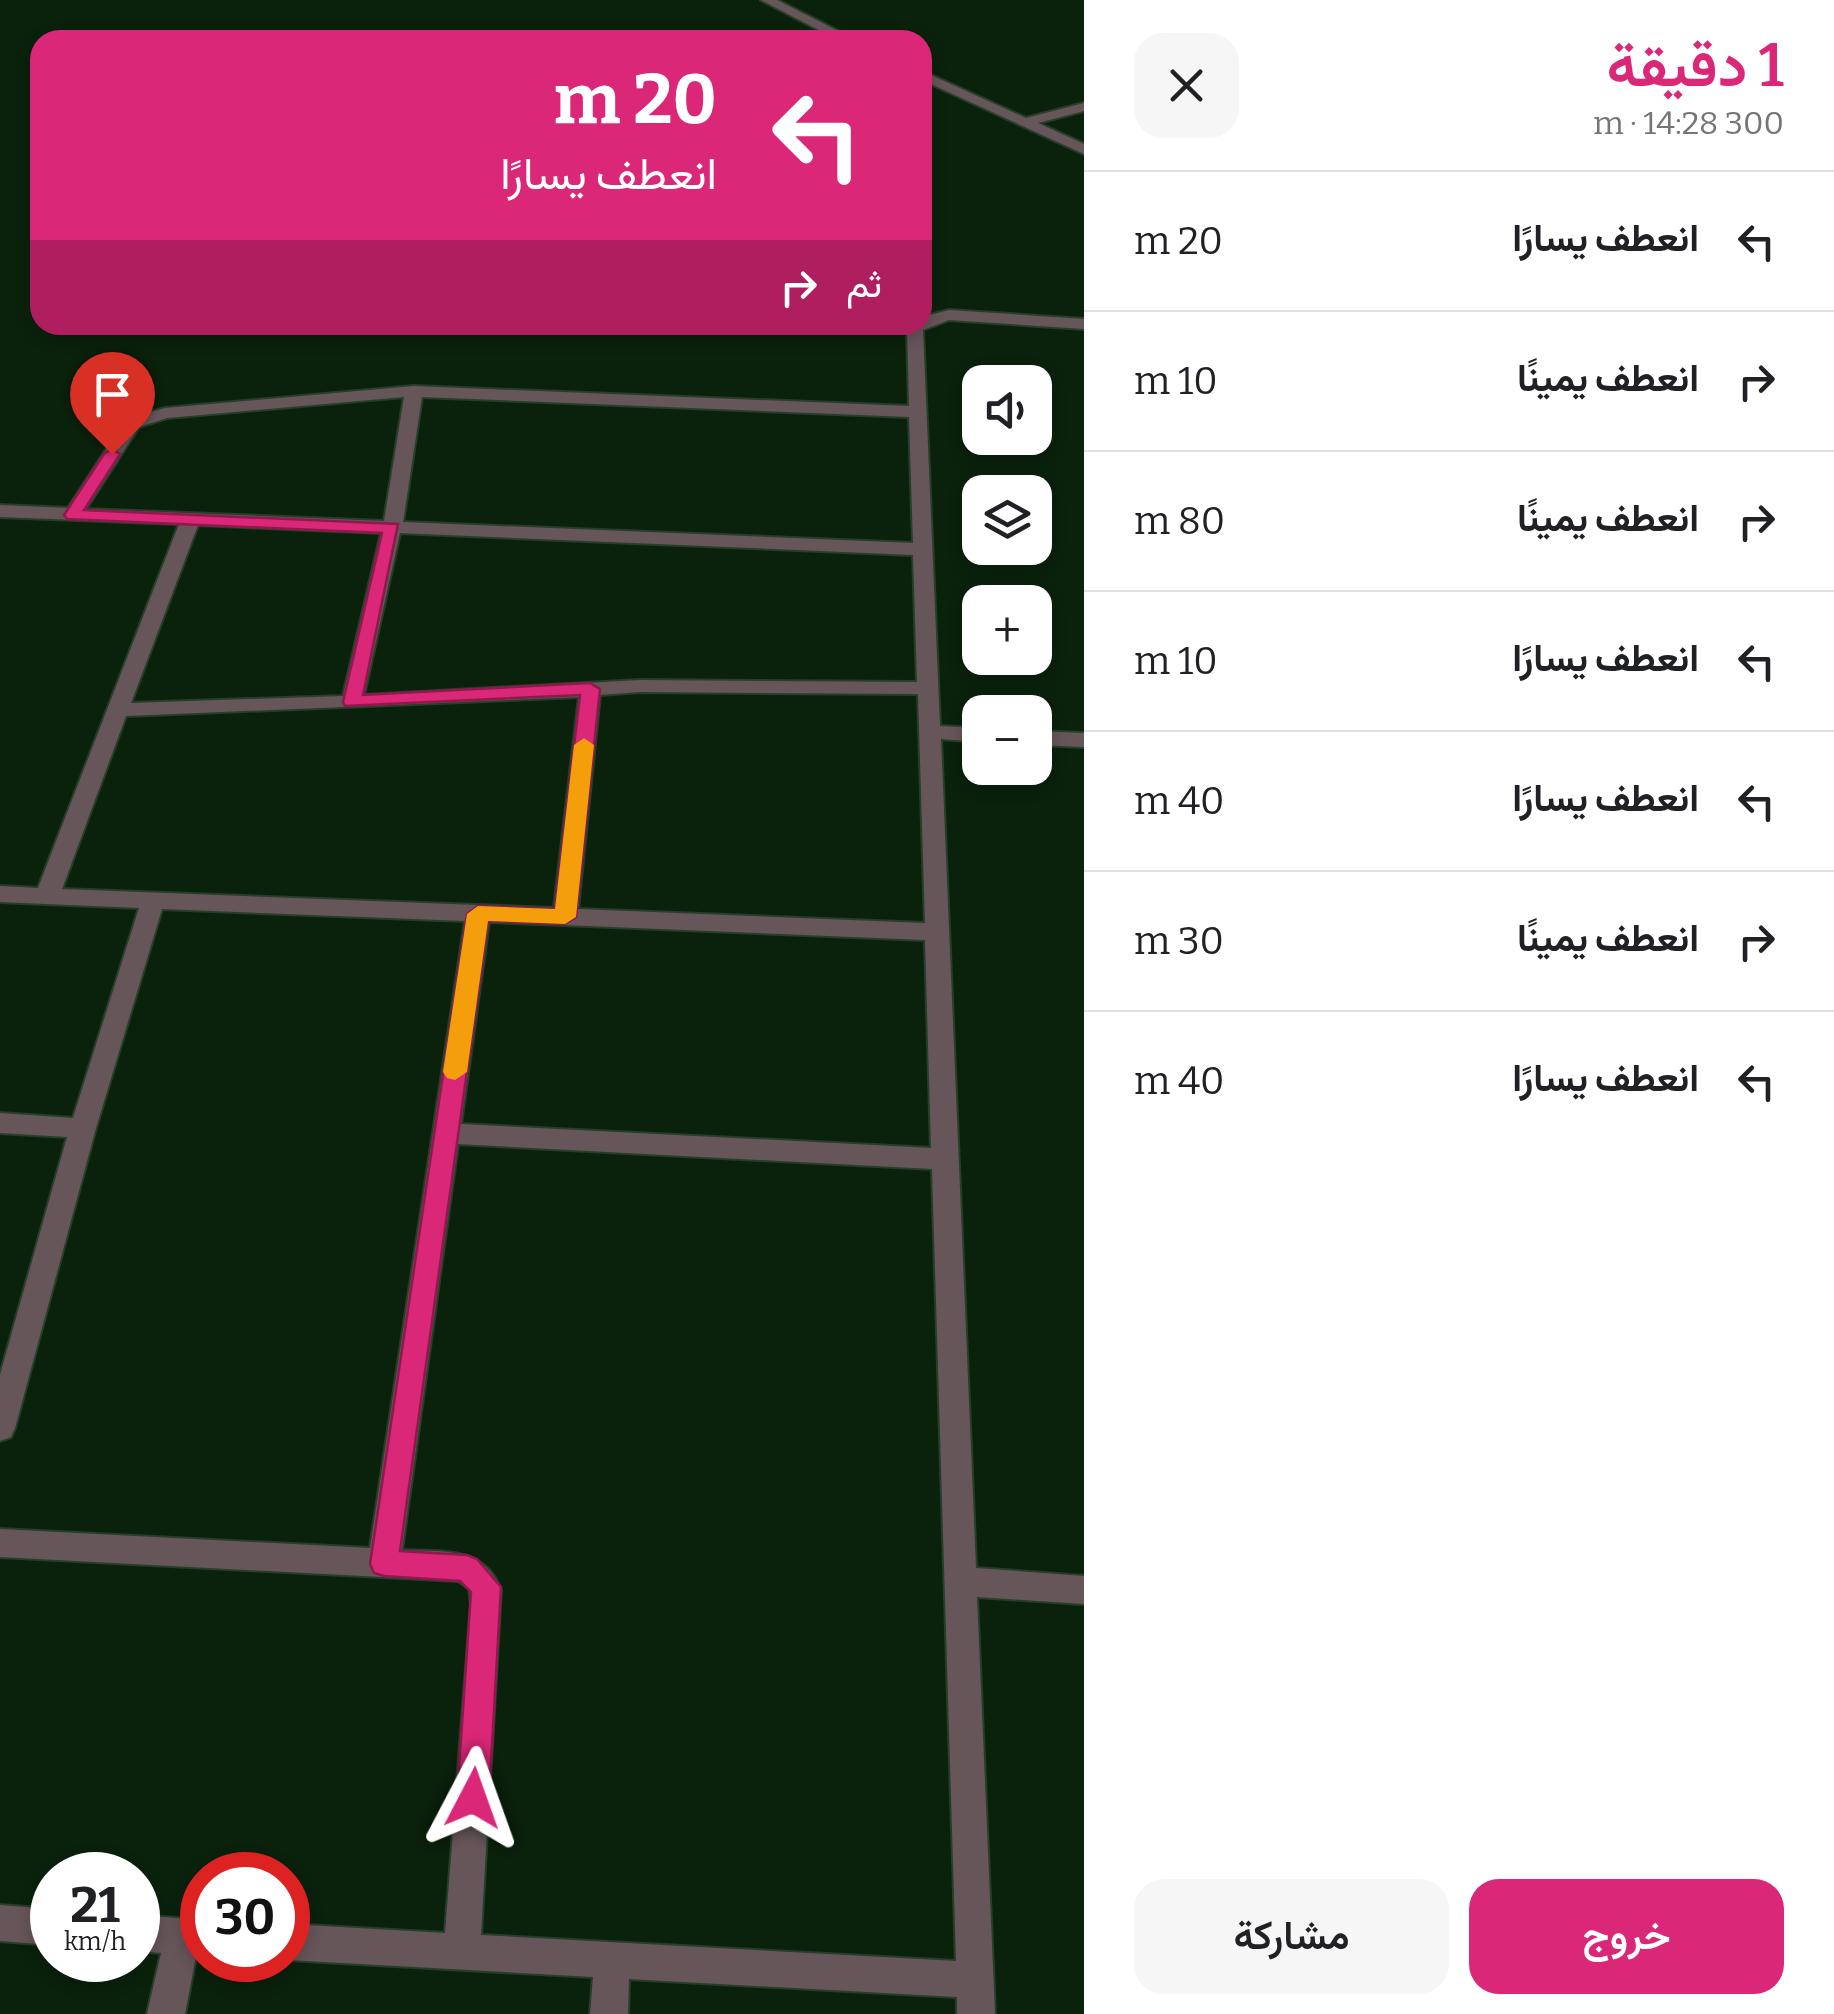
<!DOCTYPE html>
<html lang="ar">
<meta charset="utf-8">
<style>
:root{--surface:#fff;--page:#f6f6f6;--text:#202124;--muted:#757577;--line:#e0e0e0;--accent:#db2777}
body{margin:0;font-family:Bitter,Vazirmatn,serif;background:var(--page);color:var(--text);direction:rtl;height:100vh;display:flex;flex-direction:column;font-size:38px;white-space:nowrap}
*{box-sizing:border-box;margin:0}
p{font-size:32px;color:var(--muted)}
.icon{flex:none;width:55px;height:55px;fill:none;stroke:currentColor;stroke-width:2;stroke-linecap:round;stroke-linejoin:round}
.map{position:relative;flex:1;overflow:hidden;direction:ltr}
.details{display:flex;flex-direction:column;background:var(--surface);width:750px}
.details>*{flex:none}
.banner{position:absolute;left:30px;top:30px;width:902px;height:305px;border-radius:30px;box-shadow:0 5px 15px #0003;direction:rtl;background:#db2777;color:#fff;overflow:hidden}
.controls{position:absolute;left:962px;top:365px;display:grid;gap:20px}
.controls a{display:grid;place-items:center;width:90px;height:90px;border-radius:20px;background:var(--surface);box-shadow:0 5px 15px #0003;font-size:50px}
.speed{position:absolute;left:30px;top:1852px;display:flex;gap:20px;font-size:50px;font-weight:700;text-align:center}
.speed>*{display:grid;place-content:center;width:130px;height:130px;border-radius:50%;background:var(--surface);box-shadow:0 5px 15px #0003;line-height:1}
.speed small{font-size:25px;font-weight:400}
.speed .limit{border:15px solid #d22;background:#fff;color:#111}
.pin{position:absolute;display:grid;place-items:center;width:85px;height:85px;color:#fff;margin:-102px -42px;border-radius:50% 50% 50% 0;rotate:-45deg;box-shadow:0 0 10px #0007}
.pin .icon{rotate:45deg}
.me{position:absolute;width:110px;margin:-55px;rotate:4deg;stroke-linejoin:round;filter:drop-shadow(0 0 8px #0008)}
.turn{display:flex;align-items:center;gap:35px;height:210px;padding:0 50px;font-size:45px}
.turn .icon{width:130px;height:130px;stroke-width:2.5}
.turn b{display:block;font-size:70px;line-height:85px}
.then{display:flex;align-items:center;height:95px;padding:0 50px;background:#0003;gap:20px;font-size:38px}
.round{display:grid;place-items:center;flex:none;width:105px;height:105px;border-radius:30px;background:var(--page)}
.headline{display:flex;align-items:center;justify-content:space-between;height:170px;padding:0 50px}
h1{font-size:60px;font-weight:600;line-height:75px;color:var(--accent)}
.button{display:flex;gap:20px;margin-top:auto;padding:20px 50px}
.button a{flex:1;height:115px;border-radius:30px;background:var(--accent);color:#fff;font-size:40px;font-weight:600;line-height:115px;text-align:center}
.button a+a{background:var(--page);color:var(--text)}
ul{padding:0;list-style:none}
li{display:flex;align-items:center;gap:30px;height:140px;padding:0 50px;border-top:2px solid var(--line)}
li div{flex:1}
li b{display:block;font-size:38px}
li em{font-style:normal}
main{display:flex;flex:1;min-height:0}
.map>svg:first-child{display:block}
</style>
<main>
<section class="details">
<div class="headline"><div><h1>1 دقيقة</h1><p>300 m · 14:28</p></div><a class="round"><svg class="icon" aria-label="close" viewBox="0 0 24 24"><path d="M6 6l12 12M18 6L6 18"/></svg></a></div>
<ul>
<li><svg class="icon" aria-label="left" viewBox="0 0 24 24"><path d="M17 20v-9H6M10 6l-5 5 5 5"/></svg><div><b>انعطف يسارًا</b></div><em>20 m</em></li>
<li><svg class="icon" aria-label="right" viewBox="0 0 24 24"><path d="M7 20v-9h11M14 6l5 5-5 5"/></svg><div><b>انعطف يمينًا</b></div><em>10 m</em></li>
<li><svg class="icon" aria-label="right" viewBox="0 0 24 24"><path d="M7 20v-9h11M14 6l5 5-5 5"/></svg><div><b>انعطف يمينًا</b></div><em>80 m</em></li>
<li><svg class="icon" aria-label="left" viewBox="0 0 24 24"><path d="M17 20v-9H6M10 6l-5 5 5 5"/></svg><div><b>انعطف يسارًا</b></div><em>10 m</em></li>
<li><svg class="icon" aria-label="left" viewBox="0 0 24 24"><path d="M17 20v-9H6M10 6l-5 5 5 5"/></svg><div><b>انعطف يسارًا</b></div><em>40 m</em></li>
<li><svg class="icon" aria-label="right" viewBox="0 0 24 24"><path d="M7 20v-9h11M14 6l5 5-5 5"/></svg><div><b>انعطف يمينًا</b></div><em>30 m</em></li>
<li><svg class="icon" aria-label="left" viewBox="0 0 24 24"><path d="M17 20v-9H6M10 6l-5 5 5 5"/></svg><div><b>انعطف يسارًا</b></div><em>40 m</em></li>
</ul>
<div class="button"><a>خروج</a><a>مشاركة</a></div>
</section>
<div class="map">
<svg width="1084" height="2014" viewBox="0 0 1084 2014">
<rect width="100%" height="100%" fill="#0a210c"/>
<g fill="none" stroke-linecap="round" stroke-linejoin="round">
<!-- minor casing -->
<g stroke="#283e2a" stroke-width="4">
<path id="minor" d="M 761,0 L 777,0 L 856,40 L 838,40 Z
M 922,71 L 1026,118 L 1084,103 L 1084,111 L 1038,123 L 1084,144 L 1084,154 L 922,80 Z
M 949,310 L 1084,319 L 1084,329 L 949,320 L 923,330 L 940,726 L 980,728 L 980,742 L 941,739 L 976,1568 L 1084,1576 L 1084,1604 L 977,1597 L 995,2014 L 957,2014 L 957,1997 L 629,1979 L 628,2014 L 590,2014 L 593,1977 L 288,1960 L 288,1924 L 445,1933 L 471,1605 L 469,1588 L 458,1581 L 0,1557 L 0,1529 L 370,1548 L 465,921 L 162,909 L 96,1128 L 15,1428 L 11,1437 L 0,1441 L 0,1375 L 67,1137 L 0,1133 L 0,1113 L 73,1118 L 139,908 L 0,902 L 0,886 L 38,888 L 179,524 L 0,517 L 0,505 L 68,508 L 126,419 L 165,408 L 414,386 L 909,406 L 907,328 L 922,325 L 922,317 ZM 404,397 L 384,521 L 86,509 L 139,427 L 167,418 ZM 422,397 L 909,417 L 913,543 L 403,522 ZM 198,525 L 381,533 L 343,696 L 131,703 ZM 400,533 L 913,555 L 917,682 L 640,680 L 364,695 ZM 640,692 L 918,694 L 925,923 L 578,909 L 600,695 ZM 579,697 L 554,908 L 62,889 L 126,716 ZM 489,922 L 925,940 L 931,1148 L 461,1124 ZM 458,1144 L 932,1169 L 956,1961 L 481,1935 L 501,1590 C 485,1546 442,1552 402,1550 Z
M 1035,731 L 1084,733 L 1084,747 L 1035,745 Z
M 0,1905 L 52,1909 L 52,1945 L 0,1941 Z
M 138,1915 L 202,1920 L 202,1956 L 196,1956 L 185,2014 L 147,2014 L 161,1953 L 138,1951 Z"/>
</g>
<!-- minor -->
<use href="#minor" fill="#675659" fill-rule="evenodd"/>
</g>
<!-- route -->
<path fill="#db2777" stroke="#8e194d" stroke-width="2.5" d="M 112,449 L 120,454 L 84,510 L 398,524 L 363,695 L 590,683 L 600,689 L 576,917 L 565,924 L 488,921 L 400,1551 L 467,1555 L 477,1559 L 501,1587 L 489,1798 L 484,1809 L 473,1813 L 462,1809 L 457,1798 L 471,1592 L 460,1581 L 384,1576 L 374,1573 L 370,1564 L 467,914 L 478,906 L 555,909 L 580,695 L 345,706 L 343,702 L 382,533 L 67,519 L 64,515 L 104,454 Z"/>
<!-- slow -->
<path fill="#f59e0b" d="M 584,738 L 594,745 L 576,917 L 565,924 L 488,921 L 467,1072 L 455,1080 L 447,1078 L 443,1072 L 467,914 L 478,906 L 555,909 L 574,745 Z"/>
</svg>
<div class="controls">
<a><svg class="icon" aria-label="sound" viewBox="0 0 24 24"><path d="M4 9h4l5-4v14l-5-4H4zM17 9q2 3 0 6"/></svg></a>
<a><svg class="icon" aria-label="layers" viewBox="0 0 24 24"><path d="M12 4l9 5-9 5-9-5zM3 14l9 5 9-5"/></svg></a>
<a>+</a>
<a>−</a>
</div>
<div class="speed"><div>21<small>km/h</small></div><div class="limit">30</div></div>
<div class="pin" style="left:112px;top:454px;background:#d93025"><svg class="icon" aria-label="arrive" viewBox="0 0 24 24"><path d="M6 21V4h12l-3 4 3 4H6"/></svg></div>
<svg class="me" style="left:473px;top:1798px" viewBox="-20 -20 40 40"><path d="M0-17L14 15 0 8-14 15z" fill="#db2777" stroke="#fff" stroke-width="4"/></svg>
<div class="banner">
<div class="turn"><svg class="icon" aria-label="left" viewBox="0 0 24 24"><path d="M17 20v-9H6M10 6l-5 5 5 5"/></svg><div><b>20 m</b>انعطف يسارًا</div></div>
<div class="then">ثم<svg class="icon" aria-label="right" viewBox="0 0 24 24"><path d="M7 20v-9h11M14 6l5 5-5 5"/></svg></div>
</div>
</div>
</main>
